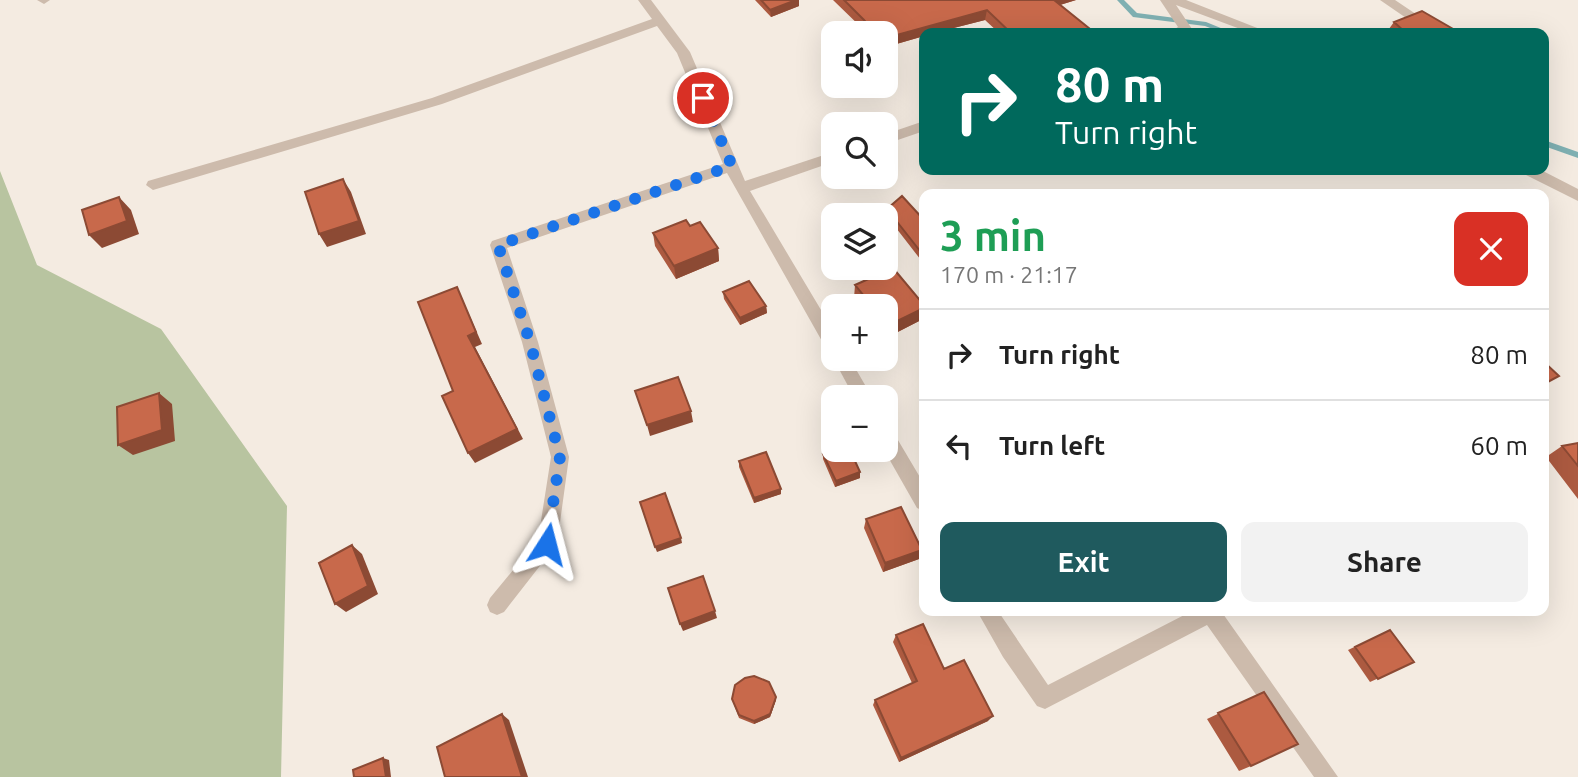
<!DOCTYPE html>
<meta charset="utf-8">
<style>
:root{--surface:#fff;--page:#f2f2f2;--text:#222;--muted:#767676;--line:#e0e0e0;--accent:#1f5a5e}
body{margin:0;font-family:Ubuntu,sans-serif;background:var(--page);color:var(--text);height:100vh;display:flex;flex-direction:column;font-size:26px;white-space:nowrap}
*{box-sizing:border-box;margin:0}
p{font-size:23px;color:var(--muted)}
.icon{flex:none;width:38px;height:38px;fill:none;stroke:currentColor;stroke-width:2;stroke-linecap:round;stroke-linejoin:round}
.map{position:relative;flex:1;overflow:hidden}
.sheet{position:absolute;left:919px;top:189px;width:630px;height:427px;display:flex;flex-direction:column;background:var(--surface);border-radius:14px;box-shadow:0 7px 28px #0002}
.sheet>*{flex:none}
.hud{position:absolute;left:919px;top:28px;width:630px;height:147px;border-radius:14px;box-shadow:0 7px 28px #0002;background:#00695c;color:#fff;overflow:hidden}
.buttons{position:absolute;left:821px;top:21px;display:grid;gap:14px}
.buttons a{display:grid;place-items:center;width:77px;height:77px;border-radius:14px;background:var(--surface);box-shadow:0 7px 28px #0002;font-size:35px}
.pin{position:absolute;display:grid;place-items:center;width:60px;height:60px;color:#fff;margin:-30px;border:4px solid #fff;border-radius:50%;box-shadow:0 2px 7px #0007}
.me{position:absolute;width:77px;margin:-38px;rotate:9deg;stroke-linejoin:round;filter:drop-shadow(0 0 5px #0008)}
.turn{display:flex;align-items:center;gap:24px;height:147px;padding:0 21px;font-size:32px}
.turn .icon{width:91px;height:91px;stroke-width:2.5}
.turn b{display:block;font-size:49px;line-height:60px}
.round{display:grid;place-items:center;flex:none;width:74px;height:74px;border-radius:14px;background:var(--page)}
.head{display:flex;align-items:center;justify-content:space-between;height:119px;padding:0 21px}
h1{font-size:42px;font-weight:600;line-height:52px;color:#1e9e55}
.primary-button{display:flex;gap:14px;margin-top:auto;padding:14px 21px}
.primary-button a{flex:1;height:80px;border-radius:14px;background:var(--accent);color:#fff;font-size:28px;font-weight:600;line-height:80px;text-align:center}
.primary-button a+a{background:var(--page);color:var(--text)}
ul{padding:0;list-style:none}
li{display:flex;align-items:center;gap:21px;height:91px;padding:0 21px;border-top:2px solid var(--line)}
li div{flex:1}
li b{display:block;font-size:26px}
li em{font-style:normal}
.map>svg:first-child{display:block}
</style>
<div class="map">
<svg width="1578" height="777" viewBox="0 0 1578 777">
<rect width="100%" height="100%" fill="#f4ebe1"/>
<!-- green -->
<path fill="#b8c4a0" d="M 0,171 L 37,265 L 161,329 L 287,506 L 281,777 L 0,777 Z"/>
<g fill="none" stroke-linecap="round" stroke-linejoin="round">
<!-- stream -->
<path fill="#7fb0b2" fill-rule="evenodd" d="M 1117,0 L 1124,0 L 1137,13 L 1206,22 L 1233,33 L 1223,33 L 1205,26 L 1133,17 Z
M 1544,140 L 1578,152 L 1578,158 L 1544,146 Z"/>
<!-- minor -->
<path fill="#cdbbac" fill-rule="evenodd" d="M 37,0 L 50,0 L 44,4 Z
M 638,0 L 651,0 L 690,52 L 745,181 L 833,152 L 833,162 L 750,191 L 833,330 L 833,352 L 827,350 L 727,173 L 507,248 L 538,342 L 569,457 L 557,544 L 504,612 L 497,615 L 490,612 L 487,605 L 490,598 L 538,540 L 551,457 L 522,342 L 490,245 L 492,241 L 723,164 L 677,53 L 657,26 L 442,104 L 153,190 L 146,185 L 148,181 L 432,98 L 652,19 Z
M 1160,0 L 1186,0 L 1270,33 L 1251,33 L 1176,5 L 1192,29 L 1186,33 L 1168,33 L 1178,27 Z
M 1380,0 L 1395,0 L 1444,33 L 1428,33 Z
M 924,121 L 924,131 L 886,144 L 886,134 Z
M 1522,170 L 1541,170 L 1578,189 L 1578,201 L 1524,174 Z
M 833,358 L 850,359 L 872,397 L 854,397 Z
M 886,428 L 892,430 L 924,484 L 924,511 L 917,508 L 884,450 Z
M 977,611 L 998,611 L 1048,685 L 1192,611 L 1221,611 L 1338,777 L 1314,777 L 1207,625 L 1045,709 L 1037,706 L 1003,657 Z"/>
</g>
<!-- wall -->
<path fill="#ac5a40" d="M 755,0 L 799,0 L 799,6 L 771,17 Z
M 833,0 L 1076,0 L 1060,5 L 1095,33 L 999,33 L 985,20 L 934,33 L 924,33 L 924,36 L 886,47 L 886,33 L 867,33 Z
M 1394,22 L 1460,33 L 1386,33 Z
M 887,209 L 924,220 L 924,264 L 886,215 Z
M 690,226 L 718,248 L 719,261 L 676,279 L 655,246 L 653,233 Z
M 855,285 L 924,305 L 923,319 L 886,338 L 886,306 L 860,306 L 854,298 Z
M 723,292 L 766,306 L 767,313 L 740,325 L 724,299 Z
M 1578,443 L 1578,499 L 1546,457 L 1562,446 Z
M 823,454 L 860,472 L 860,478 L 835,487 L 823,459 Z
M 739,461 L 781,494 L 754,503 L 739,467 Z
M 866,519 L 919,559 L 883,572 L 864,528 Z
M 1390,630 L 1414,662 L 1370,682 L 1348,650 Z
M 896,635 L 944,669 L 988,721 L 899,762 L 873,705 L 875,700 L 912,683 L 893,642 Z
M 1264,692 L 1251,766 L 1239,771 L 1207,719 Z
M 776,700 L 770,717 L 754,724 L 739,718 L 733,702 Z"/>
<!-- shaded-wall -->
<path fill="#8c4a34" d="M 796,0 L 799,0 L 799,6 L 771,17 L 770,10 Z
M 1052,0 L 1076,0 L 1050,8 Z
M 987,10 L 985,20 L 934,33 L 924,33 L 924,36 L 886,47 L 886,38 Z
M 343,179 L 351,192 L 366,234 L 327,247 L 319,234 Z
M 119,197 L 131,210 L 139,234 L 102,248 L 89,235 Z
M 718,248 L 719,261 L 676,279 L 674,266 Z
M 457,287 L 482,344 L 475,347 L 523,439 L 475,463 L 468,453 Z
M 766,306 L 767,313 L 740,325 L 740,318 Z
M 924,308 L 923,319 L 886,338 L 887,326 Z
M 159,393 L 172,404 L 175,441 L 133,455 L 118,445 Z
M 691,411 L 693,422 L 650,436 L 647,425 Z
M 860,472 L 860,478 L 835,487 L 836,481 Z
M 781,489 L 781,494 L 754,503 L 754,498 Z
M 681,538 L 682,543 L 657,552 L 655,547 Z
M 352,545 L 362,554 L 378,594 L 346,612 L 335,604 Z
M 922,550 L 919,559 L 883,572 L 885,563 Z
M 715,611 L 717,618 L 683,631 L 680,624 Z
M 776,697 L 776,700 L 770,717 L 754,724 L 754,721 Z
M 502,714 L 509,720 L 528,777 L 522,777 Z
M 993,716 L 988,721 L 899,762 L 901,758 Z
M 383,758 L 389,760 L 391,777 L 386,777 Z"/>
<!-- building -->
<path fill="#c8694b" stroke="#8c4a34" stroke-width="2" d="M 761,0 L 796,0 L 770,10 Z
M 844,0 L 1054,0 L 1095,33 L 1011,33 L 987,10 L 886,38 L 886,33 L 875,33 L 864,20 Z
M 1422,11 L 1460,33 L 1406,33 L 1394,22 Z
M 343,179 L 359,221 L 319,234 L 305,192 Z
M 902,196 L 924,220 L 924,256 L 887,209 Z
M 119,197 L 127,221 L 89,235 L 82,210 Z
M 686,220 L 690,226 L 700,222 L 718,248 L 674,266 L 653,233 Z
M 893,268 L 924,305 L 924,308 L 887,326 L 886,323 L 886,306 L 872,306 L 855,285 Z
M 749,281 L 766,306 L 740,318 L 723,292 Z
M 457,287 L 476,332 L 468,336 L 517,429 L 468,453 L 442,396 L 453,391 L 418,302 Z
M 1544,362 L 1559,376 L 1544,384 Z
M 678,377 L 691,411 L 647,425 L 635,391 Z
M 159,393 L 162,430 L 118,445 L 117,407 Z
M 1578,443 L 1578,466 L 1562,446 Z
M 835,450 L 850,450 L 860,472 L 836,481 L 823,454 Z
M 766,452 L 781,489 L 754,498 L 739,461 Z
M 665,493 L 681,538 L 655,547 L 640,502 Z
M 901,507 L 922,550 L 885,563 L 866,519 Z
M 352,545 L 368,586 L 335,604 L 319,563 Z
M 703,576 L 715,611 L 680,624 L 668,588 Z
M 923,624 L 944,669 L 964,660 L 993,716 L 901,758 L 875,700 L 917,681 L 896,635 Z
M 1390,630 L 1414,662 L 1378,679 L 1355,647 Z
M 754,676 L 769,682 L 776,697 L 770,714 L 754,721 L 739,715 L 732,699 L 735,685 L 745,678 Z
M 1264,692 L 1298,744 L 1251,766 L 1218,713 Z
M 502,714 L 522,777 L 445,777 L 437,747 Z
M 383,758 L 386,777 L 354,777 L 353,770 Z"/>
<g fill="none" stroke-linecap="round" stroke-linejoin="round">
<!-- route -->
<path stroke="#1a73e8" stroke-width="12" stroke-dasharray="0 21.6" d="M 547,544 L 560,457 L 530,342 L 498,245 L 732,166 L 703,98"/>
</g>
</svg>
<div class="buttons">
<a><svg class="icon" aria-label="sound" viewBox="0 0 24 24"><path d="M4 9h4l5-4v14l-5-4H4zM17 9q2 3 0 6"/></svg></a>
<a><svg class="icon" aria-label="search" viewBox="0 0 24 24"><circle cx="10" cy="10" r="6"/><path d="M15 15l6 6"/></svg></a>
<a><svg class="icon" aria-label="layers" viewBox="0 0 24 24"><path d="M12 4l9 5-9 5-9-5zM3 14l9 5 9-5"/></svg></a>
<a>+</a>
<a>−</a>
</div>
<div class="pin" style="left:703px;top:98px;background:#d93025"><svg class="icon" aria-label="arrive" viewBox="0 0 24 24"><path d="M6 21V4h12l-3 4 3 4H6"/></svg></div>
<svg class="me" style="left:547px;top:544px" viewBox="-20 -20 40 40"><path d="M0-17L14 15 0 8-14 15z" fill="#1a73e8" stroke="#fff" stroke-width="4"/></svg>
<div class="hud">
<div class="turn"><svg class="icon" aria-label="right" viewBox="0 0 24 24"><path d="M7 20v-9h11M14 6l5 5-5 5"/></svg><div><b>80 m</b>Turn right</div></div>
</div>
<section class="sheet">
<div class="head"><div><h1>3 min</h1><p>170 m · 21:17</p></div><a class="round" style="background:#d93025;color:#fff"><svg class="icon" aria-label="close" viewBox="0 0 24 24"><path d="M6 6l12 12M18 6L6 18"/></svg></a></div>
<ul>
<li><svg class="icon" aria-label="right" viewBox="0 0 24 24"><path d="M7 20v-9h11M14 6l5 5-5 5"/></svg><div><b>Turn right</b></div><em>80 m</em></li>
<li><svg class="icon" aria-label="left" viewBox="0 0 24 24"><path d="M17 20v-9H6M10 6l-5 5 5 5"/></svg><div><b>Turn left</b></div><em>60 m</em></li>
</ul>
<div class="primary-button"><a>Exit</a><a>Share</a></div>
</section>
</div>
